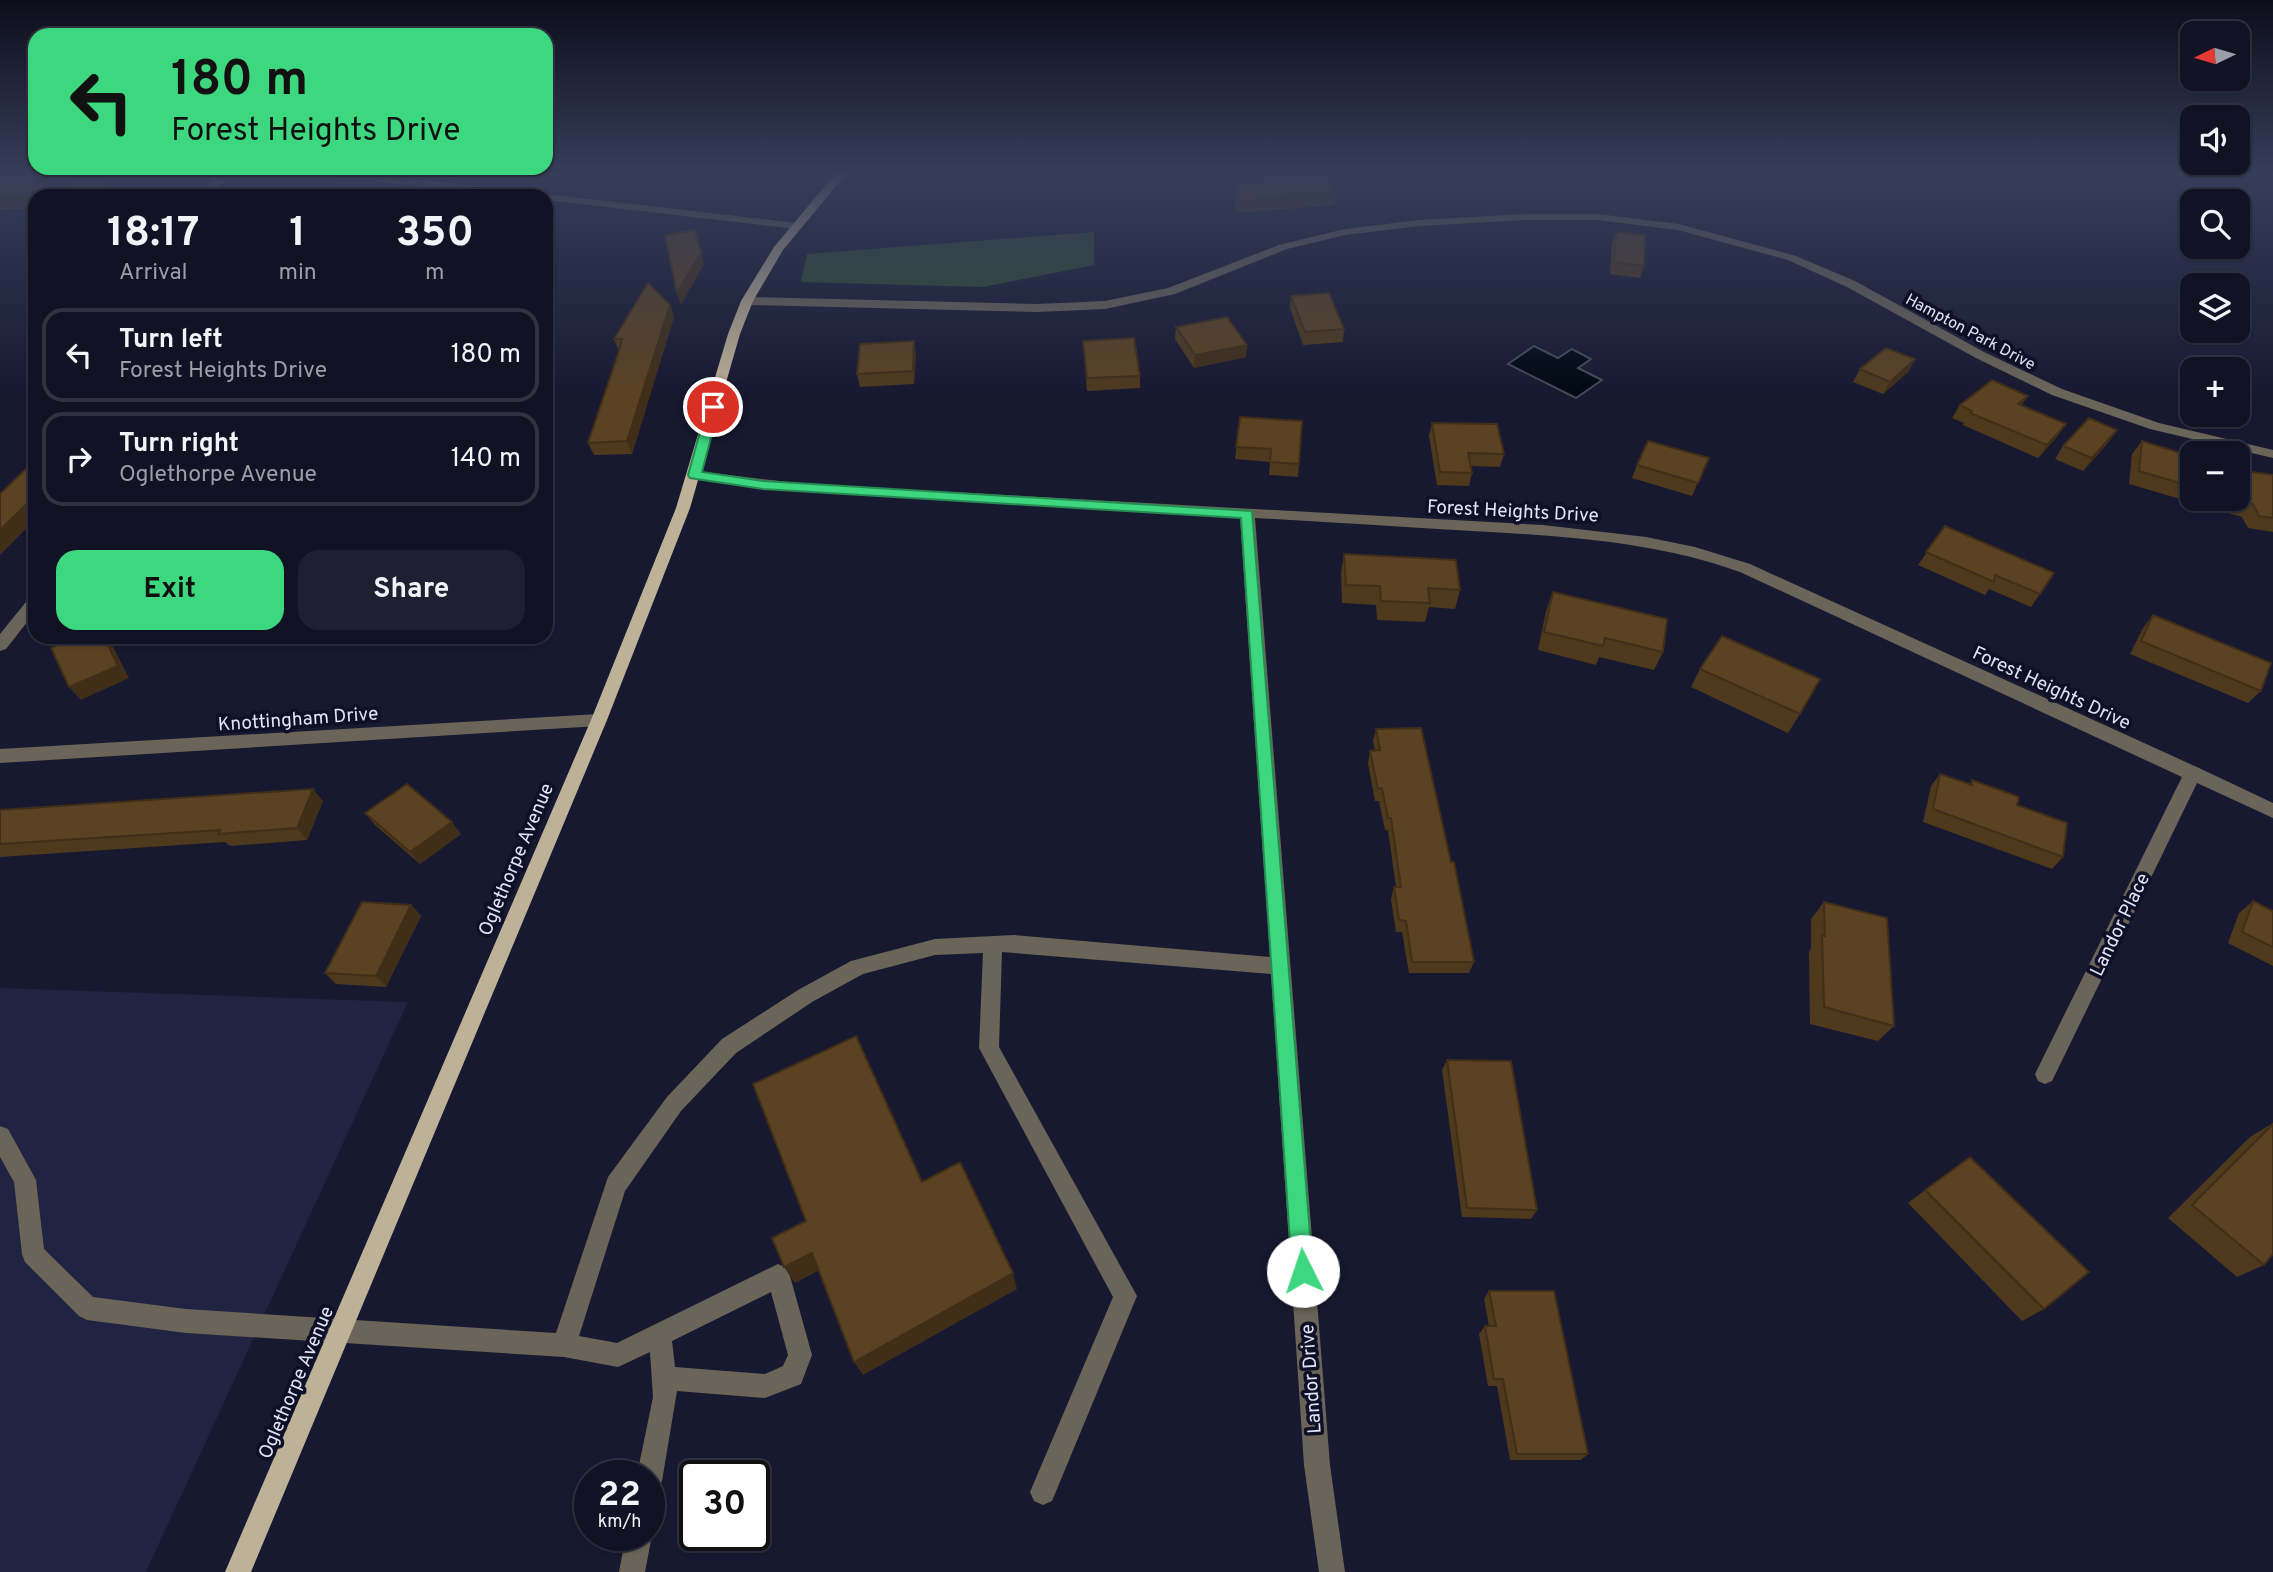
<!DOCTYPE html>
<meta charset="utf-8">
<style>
:root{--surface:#111325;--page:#1e2032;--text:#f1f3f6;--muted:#9c9ea7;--line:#303242;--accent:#3cd77e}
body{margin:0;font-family:Overpass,sans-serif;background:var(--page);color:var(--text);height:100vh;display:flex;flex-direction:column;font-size:26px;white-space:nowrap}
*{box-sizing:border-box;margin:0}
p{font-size:23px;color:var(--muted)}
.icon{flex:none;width:38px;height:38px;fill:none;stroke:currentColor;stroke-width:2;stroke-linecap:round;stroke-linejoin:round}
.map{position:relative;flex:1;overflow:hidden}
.sheet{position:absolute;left:28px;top:189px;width:525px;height:455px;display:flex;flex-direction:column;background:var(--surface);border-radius:21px;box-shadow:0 2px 5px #0004,0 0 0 2px var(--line)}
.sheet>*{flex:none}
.hud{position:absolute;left:28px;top:28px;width:525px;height:147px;border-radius:21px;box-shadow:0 2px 5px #0004,0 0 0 2px var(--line);background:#3cd77e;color:#111;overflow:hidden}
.needle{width:46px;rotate:265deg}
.tools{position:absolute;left:2180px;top:21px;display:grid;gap:14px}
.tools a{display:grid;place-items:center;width:70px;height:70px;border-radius:14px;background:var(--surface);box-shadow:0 2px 5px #0004,0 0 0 2px var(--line);font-size:35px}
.speed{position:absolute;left:574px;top:1460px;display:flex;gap:14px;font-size:35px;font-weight:700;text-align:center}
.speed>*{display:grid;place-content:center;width:91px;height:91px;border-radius:50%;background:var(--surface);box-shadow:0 2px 5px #0004,0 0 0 2px var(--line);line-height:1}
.speed small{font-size:18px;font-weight:400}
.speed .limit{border:4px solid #111;border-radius:10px;background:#fff;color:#111}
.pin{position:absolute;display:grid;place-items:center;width:60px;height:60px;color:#fff;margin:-30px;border:4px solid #fff;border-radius:50%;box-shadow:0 2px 7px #0007}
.me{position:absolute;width:77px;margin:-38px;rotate:356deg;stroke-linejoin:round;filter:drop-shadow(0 0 5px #0008)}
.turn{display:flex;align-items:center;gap:24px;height:147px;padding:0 28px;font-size:32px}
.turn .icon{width:91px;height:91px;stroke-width:2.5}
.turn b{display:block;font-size:49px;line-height:60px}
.eta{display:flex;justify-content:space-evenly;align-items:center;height:119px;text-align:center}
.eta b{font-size:42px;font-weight:700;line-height:49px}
.button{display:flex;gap:14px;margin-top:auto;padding:14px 28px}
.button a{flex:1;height:80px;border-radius:21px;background:var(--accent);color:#111;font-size:28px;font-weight:700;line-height:80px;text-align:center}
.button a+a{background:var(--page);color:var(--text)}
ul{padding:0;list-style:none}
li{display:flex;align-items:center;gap:21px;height:94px;margin:0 14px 10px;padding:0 14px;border:4px solid var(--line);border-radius:21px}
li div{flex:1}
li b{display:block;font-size:26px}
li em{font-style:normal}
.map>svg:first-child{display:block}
</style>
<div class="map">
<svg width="2273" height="1572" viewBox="0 0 2273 1572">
<rect width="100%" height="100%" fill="#171931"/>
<!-- built -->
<path fill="#202341" d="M 0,988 L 408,1002 L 146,1572 L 0,1572 Z"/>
<!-- green -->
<path fill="#314b30" d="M 1094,232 L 1094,265 L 983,287 L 801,282 L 807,254 Z"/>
<!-- water -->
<path fill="#000812" stroke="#444a56" stroke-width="2" d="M 1534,346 L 1558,358 L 1572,349 L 1591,359 L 1578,368 L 1602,380 L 1576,398 L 1508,364 Z"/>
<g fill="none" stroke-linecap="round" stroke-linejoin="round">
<!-- minor -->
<path fill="#6b6559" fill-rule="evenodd" d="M 219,174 L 230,174 L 209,196 L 198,196 Z
M 277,174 L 373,174 L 534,193 L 539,196 L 506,196 L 367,180 L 282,177 Z
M 546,194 L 796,223 L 802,226 L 796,229 L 546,200 L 546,196 L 541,196 Z
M 1527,214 L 1598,214 L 1679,224 L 1796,256 L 1855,281 L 1984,352 L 2062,389 L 2159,423 L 2273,450 L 2273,458 L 2150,429 L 2052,395 L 1976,358 L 1847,287 L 1788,260 L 1678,230 L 1598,220 L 1527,220 L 1419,226 L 1345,235 L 1287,249 L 1175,294 L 1105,309 L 1037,312 L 747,305 L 741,301 L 747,297 L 1037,304 L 1105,301 L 1168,288 L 1279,245 L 1345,229 L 1419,220 Z
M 695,471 L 805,484 L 1543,525 L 1646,537 L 1695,547 L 1750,564 L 2199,768 L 2273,803 L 2273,818 L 2197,783 L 2052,1081 L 2045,1084 L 2038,1081 L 2035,1074 L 2182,777 L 1740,572 C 1653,541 1563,536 1472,531 C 1400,527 1327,522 1255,518 L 1330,1465 L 1345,1572 L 1319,1572 L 1304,1465 L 1271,974 L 1002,952 L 999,1047 L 1137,1296 L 1052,1501 L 1043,1505 L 1034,1501 L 1030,1492 L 1113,1297 L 979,1048 L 983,953 L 935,955 L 863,974 L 812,1002 L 736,1053 L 681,1111 L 625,1191 L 579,1336 L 617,1343 L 778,1264 L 786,1268 L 790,1276 L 812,1355 L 801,1384 L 765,1398 L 677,1391 L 662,1481 L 658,1490 L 649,1494 L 649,1475 L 637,1475 L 653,1397 L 650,1352 L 618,1367 L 564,1357 L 186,1333 L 87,1320 L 79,1316 L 25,1262 L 22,1254 L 14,1182 L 0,1157 L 0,1126 L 8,1129 L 36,1180 L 44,1249 L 93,1297 L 186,1309 L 556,1333 L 608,1177 L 667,1097 L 722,1039 L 798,990 L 851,961 L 935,939 L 1014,935 L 1270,957 L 1240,517 L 805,492 L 690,478 L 690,472 ZM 771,1292 L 788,1355 L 783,1366 L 765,1374 L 675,1367 L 672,1341 Z
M 35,596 L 35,612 L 6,649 L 0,651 L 0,634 L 30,597 Z
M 599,714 L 607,720 L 599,726 L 0,763 L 0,749 Z
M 649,1528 L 652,1535 L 645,1572 L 619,1572 L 626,1535 L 649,1535 Z"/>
<!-- major -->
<path fill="#bdb197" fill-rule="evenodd" d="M 835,174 L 846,174 L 783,250 L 753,301 L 740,334 L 690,508 L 607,720 L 251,1572 L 225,1572 L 591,720 L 676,508 L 728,334 L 741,301 L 774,247 Z"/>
</g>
<!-- wall -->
<path fill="#4e391d" d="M 0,174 L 101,174 L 118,196 L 77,196 L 62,176 L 30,209 L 0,210 Z
M 1235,188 L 1336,193 L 1335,205 L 1237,213 L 1234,200 Z
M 1616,232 L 1644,266 L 1640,278 L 1610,274 L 1612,244 Z
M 1291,296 L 1344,329 L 1343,342 L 1303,345 L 1290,308 Z
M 670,305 L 674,317 L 632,454 L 594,455 L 588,443 L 619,351 L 614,339 Z
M 1176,327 L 1247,345 L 1246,357 L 1194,368 L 1175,339 Z
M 1083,341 L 1140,376 L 1140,388 L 1087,391 Z
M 916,354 L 914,384 L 860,387 L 857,374 Z
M 1915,359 L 1908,372 L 1883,394 L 1853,382 L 1860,369 Z
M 1960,405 L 2022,406 L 2057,437 L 2038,458 L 1963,425 L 1964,423 L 1952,418 Z
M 1240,417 L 1299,464 L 1298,477 L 1269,475 L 1270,462 L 1235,459 Z
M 1432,423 L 1504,454 L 1500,467 L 1470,466 L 1472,473 L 1469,486 L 1437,485 L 1429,436 Z
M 2117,430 L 2108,443 L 2083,471 L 2055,459 L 2063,446 Z
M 2142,441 L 2193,457 L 2193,499 L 2238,499 L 2273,475 L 2273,532 L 2248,528 L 2242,517 L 2129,484 L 2132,454 Z
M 1709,458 L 1692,496 L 1632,478 L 1637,465 Z
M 1945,526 L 2040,594 L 2031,607 L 1989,589 L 1985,595 L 1918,565 Z
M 1344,554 L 1460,590 L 1455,609 L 1429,607 L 1425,622 L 1377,620 L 1376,605 L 1342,603 L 1341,573 Z
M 1553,592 L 1663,652 L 1654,670 L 1599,657 L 1596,665 L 1538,650 L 1546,611 Z
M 2153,615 L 2261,691 L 2248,703 L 2130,654 L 2143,628 Z
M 422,637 L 482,637 L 479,642 L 424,641 Z
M 1700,669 L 1800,714 L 1788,733 L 1691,687 Z
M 1376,729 L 1474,962 L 1469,973 L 1409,973 L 1402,932 L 1396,932 L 1391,899 L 1394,887 L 1396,887 L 1388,830 L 1385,830 L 1379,801 L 1375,801 L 1368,763 L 1370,751 L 1375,751 L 1373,741 Z
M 1940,774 L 1970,784 L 1972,780 L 2063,857 L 2052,869 L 1923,822 L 1931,786 Z
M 323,801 L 307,840 L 230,846 L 225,842 L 0,857 L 0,810 Z
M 365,813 L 461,834 L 420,864 L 375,825 Z
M 2253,901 L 2273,911 L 2273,966 L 2228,943 L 2239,913 Z
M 1824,902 L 1894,1026 L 1878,1041 L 1810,1024 L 1809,952 L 1811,948 L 1811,919 Z
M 411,905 L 421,916 L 386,987 L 336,984 L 325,973 Z
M 1447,1060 L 1537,1210 L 1531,1219 L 1462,1217 L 1442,1070 Z
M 2273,1123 L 2273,1254 L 2264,1265 L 2237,1277 L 2168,1218 L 2250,1137 Z
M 1925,1190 L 2044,1309 L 2022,1321 L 1908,1203 Z
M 1489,1291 L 1588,1454 L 1581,1460 L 1510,1460 L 1497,1386 L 1488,1386 L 1479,1334 L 1485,1326 L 1489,1326 L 1484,1299 Z"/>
<!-- shaded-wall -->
<path fill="#402e18" d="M 44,174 L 61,174 L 62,176 L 43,196 L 35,196 L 35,204 L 30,209 L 22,197 Z
M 695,230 L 704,264 L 681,305 L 677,293 Z
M 670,305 L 674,317 L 632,454 L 627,441 Z
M 914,341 L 916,354 L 914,384 L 913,371 Z
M 1247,345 L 1246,357 L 1194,368 L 1195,355 Z
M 1915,359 L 1908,372 L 1883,394 L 1890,382 Z
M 2028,396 L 2020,408 L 2018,404 Z
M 2066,424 L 2057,437 L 2038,458 L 2047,445 Z
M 2117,430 L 2108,443 L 2083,471 L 2092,458 Z
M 35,496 L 35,520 L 0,555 L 0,530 Z
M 104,637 L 108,637 L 129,678 L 81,700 L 69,687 Z
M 476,637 L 482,637 L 479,642 Z
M 313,789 L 323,801 L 307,840 L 297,828 Z
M 452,822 L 461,834 L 420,864 L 410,852 Z
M 411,905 L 421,916 L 386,987 L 376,976 Z
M 812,1253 L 822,1269 L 795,1283 L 784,1267 Z
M 1013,1273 L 1017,1289 L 863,1375 L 854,1362 Z"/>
<!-- building -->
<path fill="#5b4222" stroke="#402e18" stroke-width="2" d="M 0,174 L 44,174 L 22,197 L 0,198 Z
M 62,174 L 101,174 L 118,196 L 78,196 Z
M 1289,174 L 1325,174 L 1336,193 L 1237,201 L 1235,188 Z
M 695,230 L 701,252 L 677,293 L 665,235 Z
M 1616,232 L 1645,235 L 1644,266 L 1614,262 Z
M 648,283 L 670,305 L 627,441 L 588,443 L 620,348 L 622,339 L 614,339 Z
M 1329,293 L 1344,329 L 1305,332 L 1291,296 Z
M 1227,317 L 1247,345 L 1195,355 L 1176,327 Z
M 1134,338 L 1140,376 L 1087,378 L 1083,341 Z
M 914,341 L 913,371 L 857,374 L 860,344 Z
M 1886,348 L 1915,359 L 1890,382 L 1860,369 Z
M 1992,380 L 2028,396 L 2018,404 L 2066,424 L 2047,445 L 1970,413 L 1972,411 L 1960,405 Z
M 1240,417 L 1302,421 L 1299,464 L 1270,462 L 1271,449 L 1236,447 Z
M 2089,418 L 2117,430 L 2092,458 L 2063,446 Z
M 1432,423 L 1497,424 L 1504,454 L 1468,453 L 1472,473 L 1440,472 Z
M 1648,441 L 1709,458 L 1698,483 L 1637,465 Z
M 2142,441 L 2193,457 L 2193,487 L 2139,471 Z
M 35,462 L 35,496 L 0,530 L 0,494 L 28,467 Z
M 2238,470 L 2273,475 L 2273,518 L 2259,516 L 2253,504 L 2235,499 L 2238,499 Z
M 1945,526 L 2054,573 L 2040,594 L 1995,575 L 1994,582 L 1926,552 Z
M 1344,554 L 1456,560 L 1460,590 L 1428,588 L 1430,603 L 1381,601 L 1380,586 L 1346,585 Z
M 1553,592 L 1667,619 L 1663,652 L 1605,638 L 1603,646 L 1544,632 Z
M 2153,615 L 2271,663 L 2261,691 L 2141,641 Z
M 1722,636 L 1820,679 L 1800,714 L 1700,669 Z
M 64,637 L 104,637 L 118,666 L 69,687 L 51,648 L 60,644 Z
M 1421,728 L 1451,862 L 1454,862 L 1474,962 L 1412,962 L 1406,921 L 1399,920 L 1394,887 L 1401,887 L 1391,818 L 1388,818 L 1382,788 L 1378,789 L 1370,751 L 1380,750 L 1376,729 Z
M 1940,774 L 1972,785 L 1972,780 L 2019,797 L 2017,805 L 2067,823 L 2063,857 L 1933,809 Z
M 407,784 L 452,822 L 410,852 L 365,813 Z
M 313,789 L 297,828 L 218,834 L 220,830 L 0,844 L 0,810 Z
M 2253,901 L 2273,911 L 2273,947 L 2242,932 Z
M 362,902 L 411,905 L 376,976 L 325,973 Z
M 1824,902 L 1887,918 L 1894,1026 L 1824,1007 L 1822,935 L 1825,936 Z
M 856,1036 L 922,1182 L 960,1162 L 1013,1273 L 854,1362 L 812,1253 L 784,1267 L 772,1238 L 806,1221 L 753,1084 Z
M 1447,1060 L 1511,1061 L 1537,1210 L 1467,1208 Z
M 2273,1124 L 2273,1254 L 2264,1265 L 2192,1205 Z
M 1970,1157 L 2089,1272 L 2044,1309 L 1925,1190 Z
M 1489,1291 L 1554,1291 L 1588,1454 L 1517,1454 L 1503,1379 L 1494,1379 L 1485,1326 L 1496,1326 Z"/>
<!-- sky -->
<linearGradient id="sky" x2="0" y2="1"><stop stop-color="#0d0e1b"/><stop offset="0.44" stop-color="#363e5a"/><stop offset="1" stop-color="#363e5a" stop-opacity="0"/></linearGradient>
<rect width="2273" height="395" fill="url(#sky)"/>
<!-- route -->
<path fill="#3cd77e" stroke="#278c52" stroke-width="2" d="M 713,404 L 719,407 L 702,472 L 763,481 L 1252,511 L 1313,1271 L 1310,1278 L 1303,1281 L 1295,1278 L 1292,1271 L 1241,518 L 763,489 L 690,478 L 688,475 L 707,407 Z"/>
<g text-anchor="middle" stroke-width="7" stroke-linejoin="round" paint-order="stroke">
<!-- far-street labels -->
<g font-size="16" fill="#e1e4f5" stroke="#0e1027">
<text transform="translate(1971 331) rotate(28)" y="6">Hampton Park Drive</text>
</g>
<!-- street labels -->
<g font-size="19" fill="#e1e4f5" stroke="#0e1027">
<text transform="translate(1513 510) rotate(3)" y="7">Forest Heights Drive</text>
<text transform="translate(2052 687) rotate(25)" y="7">Forest Heights Drive</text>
<text transform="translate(298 718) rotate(-4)" y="7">Knottingham Drive</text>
<text transform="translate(515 859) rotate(-67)" y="7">Oglethorpe Avenue</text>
<text transform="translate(2119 924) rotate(-64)" y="7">Landor Place</text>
<text transform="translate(1310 1379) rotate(-94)" y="7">Landor Drive</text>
<text transform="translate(295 1382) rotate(-67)" y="7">Oglethorpe Avenue</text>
</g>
</g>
</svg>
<div class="tools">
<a><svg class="needle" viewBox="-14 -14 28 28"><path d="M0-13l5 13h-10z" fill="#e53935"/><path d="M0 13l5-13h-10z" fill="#9c9ea7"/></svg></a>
<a><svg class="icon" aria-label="sound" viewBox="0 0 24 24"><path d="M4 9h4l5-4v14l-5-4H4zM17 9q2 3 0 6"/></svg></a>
<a><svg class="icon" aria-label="search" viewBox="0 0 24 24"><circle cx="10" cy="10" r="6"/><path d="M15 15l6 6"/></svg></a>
<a><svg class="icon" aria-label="layers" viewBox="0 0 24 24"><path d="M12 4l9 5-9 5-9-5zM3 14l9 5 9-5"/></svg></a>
<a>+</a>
<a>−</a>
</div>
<div class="speed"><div>22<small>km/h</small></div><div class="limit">30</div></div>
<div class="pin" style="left:713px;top:407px;background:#d93025"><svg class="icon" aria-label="arrive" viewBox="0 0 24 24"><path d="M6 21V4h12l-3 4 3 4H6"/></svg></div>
<svg class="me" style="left:1303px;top:1271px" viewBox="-20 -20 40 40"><circle r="19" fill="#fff"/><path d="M0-13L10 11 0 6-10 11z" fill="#3cd77e"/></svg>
<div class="hud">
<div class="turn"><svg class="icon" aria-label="left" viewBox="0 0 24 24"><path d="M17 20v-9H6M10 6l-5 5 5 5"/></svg><div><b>180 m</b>Forest Heights Drive</div></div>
</div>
<section class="sheet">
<div class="eta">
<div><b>18:17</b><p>Arrival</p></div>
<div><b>1</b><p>min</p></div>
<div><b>350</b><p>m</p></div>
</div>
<ul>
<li><svg class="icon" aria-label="left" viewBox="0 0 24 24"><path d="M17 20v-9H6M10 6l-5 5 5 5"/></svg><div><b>Turn left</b><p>Forest Heights Drive</p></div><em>180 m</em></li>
<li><svg class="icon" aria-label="right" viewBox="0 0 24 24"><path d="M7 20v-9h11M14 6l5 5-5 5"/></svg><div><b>Turn right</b><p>Oglethorpe Avenue</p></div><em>140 m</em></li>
</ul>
<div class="button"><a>Exit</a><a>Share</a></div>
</section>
</div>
